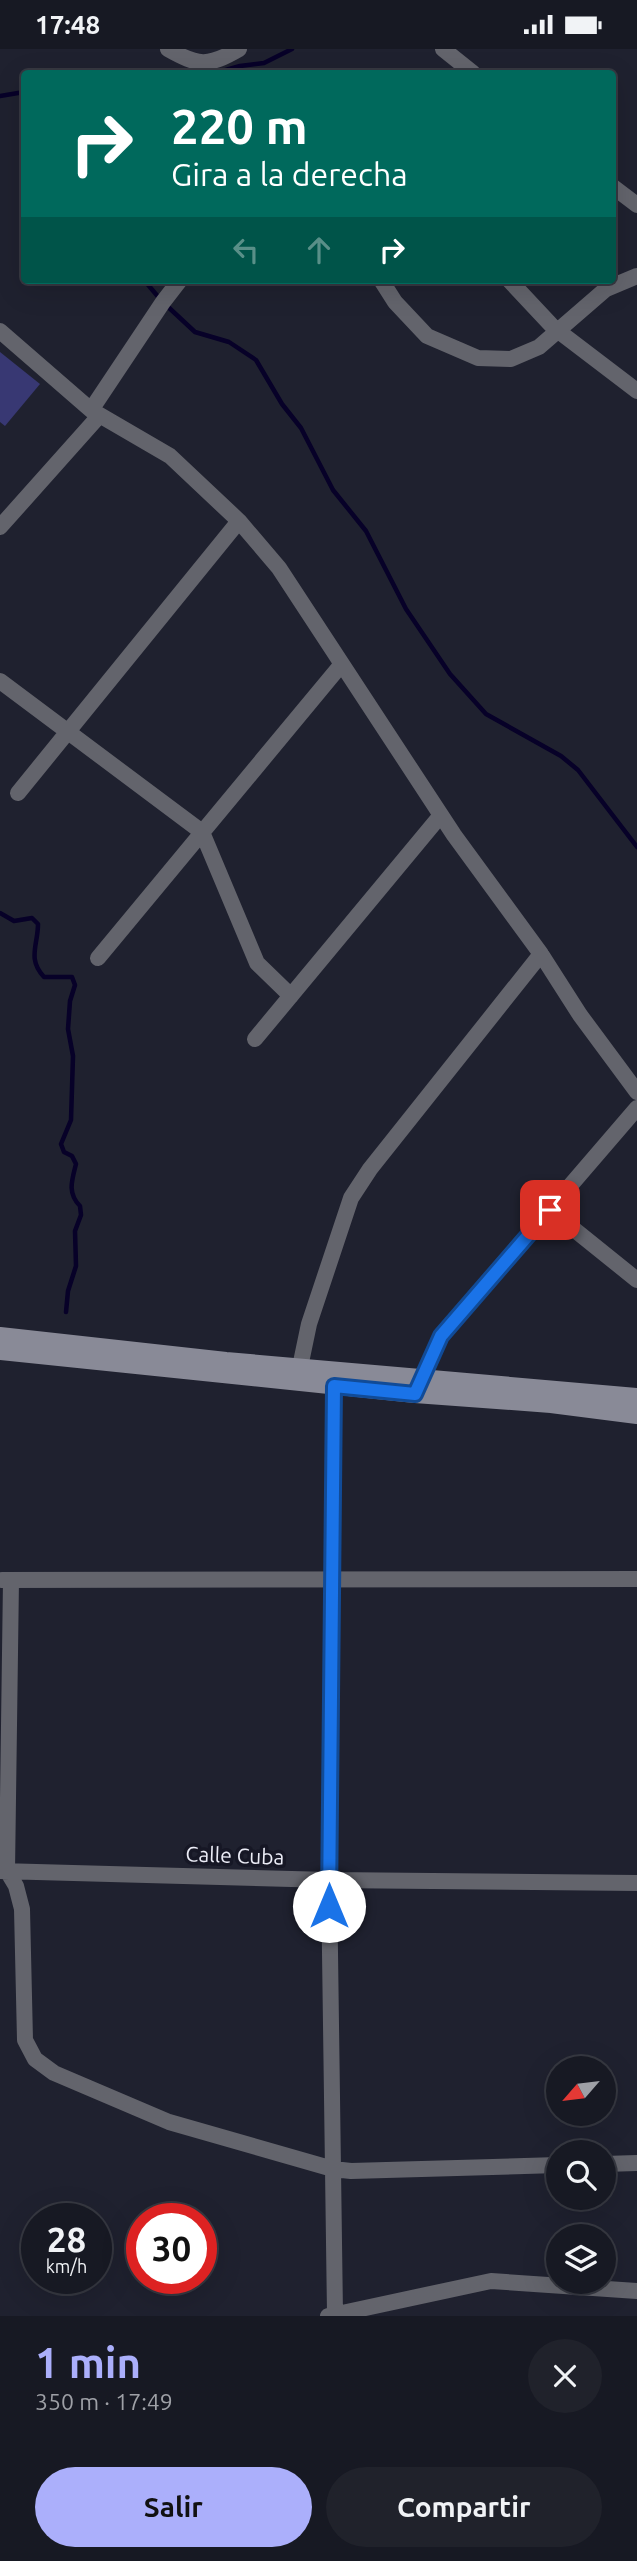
<!DOCTYPE html>
<html lang="es">
<meta charset="utf-8">
<style>
:root{--surface:#171923;--page:#20222b;--text:#f1f3f6;--muted:#9ea0a6;--line:#363841;--accent:#abaffb}
body{margin:0;font-family:Ubuntu,sans-serif;background:var(--page);color:var(--text);height:100vh;display:flex;flex-direction:column;font-size:26px;white-space:nowrap}
*{box-sizing:border-box;margin:0}
p{font-size:23px;color:var(--muted)}
.icon{flex:none;width:38px;height:38px;fill:none;stroke:currentColor;stroke-width:2;stroke-linecap:round;stroke-linejoin:round}
.map{position:relative;height:2267px;overflow:hidden}
.sheet{display:flex;flex-direction:column;background:var(--surface);flex:1}
.sheet>*{flex:none}
.guide{position:absolute;left:21px;top:21px;width:595px;height:214px;border-radius:7px;box-shadow:0 7px 28px #0002,0 0 0 2px var(--line);background:#00695c;color:#fff;overflow:hidden}
.needle{width:46px;rotate:242deg}
.fabs{position:absolute;left:546px;top:2007px;display:grid;gap:14px}
.fabs a{display:grid;place-items:center;width:70px;height:70px;border-radius:50%;background:var(--surface);box-shadow:0 7px 28px #0002,0 0 0 2px var(--line);font-size:35px}
.speed{position:absolute;left:21px;top:2154px;display:flex;gap:14px;font-size:35px;font-weight:700;text-align:center}
.speed>*{display:grid;place-content:center;width:91px;height:91px;border-radius:50%;background:var(--surface);box-shadow:0 7px 28px #0002,0 0 0 2px var(--line);line-height:1}
.speed small{font-size:18px;font-weight:400}
.speed .limit{border:10px solid #d22;background:#fff;color:#111}
.pin{position:absolute;display:grid;place-items:center;width:60px;height:60px;color:#fff;margin:-30px;border-radius:14px;box-shadow:0 4px 10px #0006}
.me{position:absolute;width:77px;margin:-38px;rotate:0deg;stroke-linejoin:round;filter:drop-shadow(0 0 5px #0008)}
.turn{display:flex;align-items:center;gap:24px;height:147px;padding:0 35px;font-size:32px}
.turn .icon{width:91px;height:91px;stroke-width:2.5}
.turn b{display:block;font-size:49px;line-height:60px}
.lanes{display:flex;align-items:center;height:66px;padding:0 35px;background:#0003;justify-content:center;gap:35px;direction:ltr}
.lanes .off{opacity:.35}
.round{display:grid;place-items:center;flex:none;width:74px;height:74px;border-radius:37px;background:var(--page)}
.head{display:flex;align-items:center;justify-content:space-between;height:119px;padding:0 35px}
h1{font-size:42px;font-weight:700;line-height:52px;color:var(--accent)}
.primary-button{display:flex;gap:14px;margin-top:auto;padding:14px 35px}
.primary-button a{flex:1;height:80px;border-radius:42px;background:var(--accent);color:#111;font-size:28px;font-weight:700;line-height:80px;text-align:center}
.primary-button a+a{background:var(--page);color:var(--text)}
.status{display:flex;justify-content:space-between;align-items:center;height:49px;padding:0 35px;background:var(--surface);direction:ltr}
.status svg{height:19px;fill:currentColor}
.map>svg:first-child{display:block}
</style>
<div class="status"><b>17:48</b><svg viewBox="0 0 49 12"><path d="M0 12V9h3v3zM5 12V6h3v6zM10 12V3h3v9zM15 12V0h3v12zM26 1h20v11H26zM47 4h2v5h-2z"/></svg></div>
<div class="map">
<svg width="637" height="2267" viewBox="0 0 637 2267">
<rect width="100%" height="100%" fill="#1f212f"/>
<!-- green -->
<path fill="#383873" d="M 0,303 L 40,335 L 5,377 L 0,373 Z"/>
<g fill="none" stroke-linecap="round" stroke-linejoin="round">
<!-- stream -->
<path stroke="#070128" stroke-width="4.5" d="M 215,24 L 240,17 L 264,14 L 292,0
M 0,47 L 24,43
M 144,231 L 160,250
M 166,256 L 195,283 L 229,293 L 256,311 L 282,355 L 301,379 L 333,441 L 366,482 L 406,560 L 450,625 L 486,665 L 561,707 L 578,721 L 637,798
M 0,864 L 14,872 L 32,869 L 38,875 C 38,896 27,910 44,928 L 72,928 L 75,936 L 70,952 L 68,980 L 73,1007 L 71,1071 L 61,1095 L 64,1103 L 72,1107 L 76,1115 C 72,1131 67,1144 80,1157 L 81,1166 L 75,1182 L 76,1217 L 68,1242 L 66,1263"/>
<!-- street -->
<path stroke="#63646c" stroke-width="16" d="M 168,0 C 198,17 208,18 239,0
M 443,0 L 473,24
M 612,137 L 637,156
M 381,231 L 395,253 L 427,287 L 478,309 L 511,310 L 539,298 L 606,240 L 637,227
M 509,231 L 553,278 L 637,342
M 0,282 L 91,361 L 170,407 L 239,472 L 279,519 L 454,786 L 541,905 L 580,966 L 637,1043
M 91,361 L 163,253 L 180,231
M 0,478 L 99,367
M 0,632 L 202,783 L 257,914 L 291,947
M 18,744 L 239,472
M 98,909 L 341,616
M 255,990 L 441,766
M 550,1161 L 637,1231
M 300,1318 L 309,1275 L 351,1149 L 370,1120 L 541,905
M 334,1337 L 329,1831 L 335,2265
M 418,1340 L 441,1287 L 637,1059
M 2,1531 L 637,1530
M 11,1531 L 7,1822 L 16,1837 L 22,1860 L 25,1991 L 35,2010 L 54,2024 L 169,2073 L 333,2120 L 351,2122 L 558,2116
M 0,1822 L 329,1831 L 637,1834
M 604,2115 L 637,2114
M 328,2267 L 491,2232 L 637,2242"/>
<!-- secondary -->
<path stroke="#898a97" stroke-width="18" d="M 0,1287 L 226,1312 L 637,1348
M 0,1302 L 415,1345 L 551,1355 L 637,1366"/>
</g>
<g fill="none" stroke-linecap="round" stroke-linejoin="round">
<!-- route casing -->
<g stroke="#114b97" stroke-width="18">
<path id="route" d="M 329,1857 L 334,1337 L 415,1345 L 441,1287 L 550,1161"/>
</g>
<!-- route -->
<use href="#route" stroke="#1a73e8" stroke-width="12"/>
</g>
<g text-anchor="middle" stroke-width="7" stroke-linejoin="round" paint-order="stroke">
<!-- street labels -->
<g font-size="21" fill="#ebecf6" stroke="#161725">
<text transform="translate(235 1807) rotate(2)" y="7">Calle Cuba</text>
</g>
</g>
</svg>
<div class="fabs">
<a><svg class="needle" viewBox="-14 -14 28 28"><path d="M0-13l5 13h-10z" fill="#e53935"/><path d="M0 13l5-13h-10z" fill="#9ea0a6"/></svg></a>
<a><svg class="icon" aria-label="search" viewBox="0 0 24 24"><circle cx="10" cy="10" r="6"/><path d="M15 15l6 6"/></svg></a>
<a><svg class="icon" aria-label="layers" viewBox="0 0 24 24"><path d="M12 4l9 5-9 5-9-5zM3 14l9 5 9-5"/></svg></a>
</div>
<div class="speed"><div>28<small>km/h</small></div><div class="limit">30</div></div>
<div class="pin" style="left:550px;top:1161px;background:#d93025"><svg class="icon" aria-label="arrive" viewBox="0 0 24 24"><path d="M6 21V4h12l-3 4 3 4H6"/></svg></div>
<svg class="me" style="left:329px;top:1857px" viewBox="-20 -20 40 40"><circle r="19" fill="#fff"/><path d="M0-13L10 11 0 6-10 11z" fill="#1a73e8"/></svg>
<div class="guide">
<div class="turn"><svg class="icon" aria-label="right" viewBox="0 0 24 24"><path d="M7 20v-9h11M14 6l5 5-5 5"/></svg><div><b>220 m</b>Gira a la derecha</div></div>
<div class="lanes"><svg class="icon off" aria-label="left" viewBox="0 0 24 24"><path d="M17 20v-9H6M10 6l-5 5 5 5"/></svg><svg class="icon off" aria-label="ahead" viewBox="0 0 24 24"><path d="M12 20V5M6 11l6-6 6 6"/></svg><svg class="icon" aria-label="right" viewBox="0 0 24 24"><path d="M7 20v-9h11M14 6l5 5-5 5"/></svg></div>
</div>
</div>
<section class="sheet">
<div class="head"><div><h1>1 min</h1><p>350 m · 17:49</p></div><a class="round"><svg class="icon" aria-label="close" viewBox="0 0 24 24"><path d="M6 6l12 12M18 6L6 18"/></svg></a></div>
<div class="primary-button"><a>Salir</a><a>Compartir</a></div>
</section>
